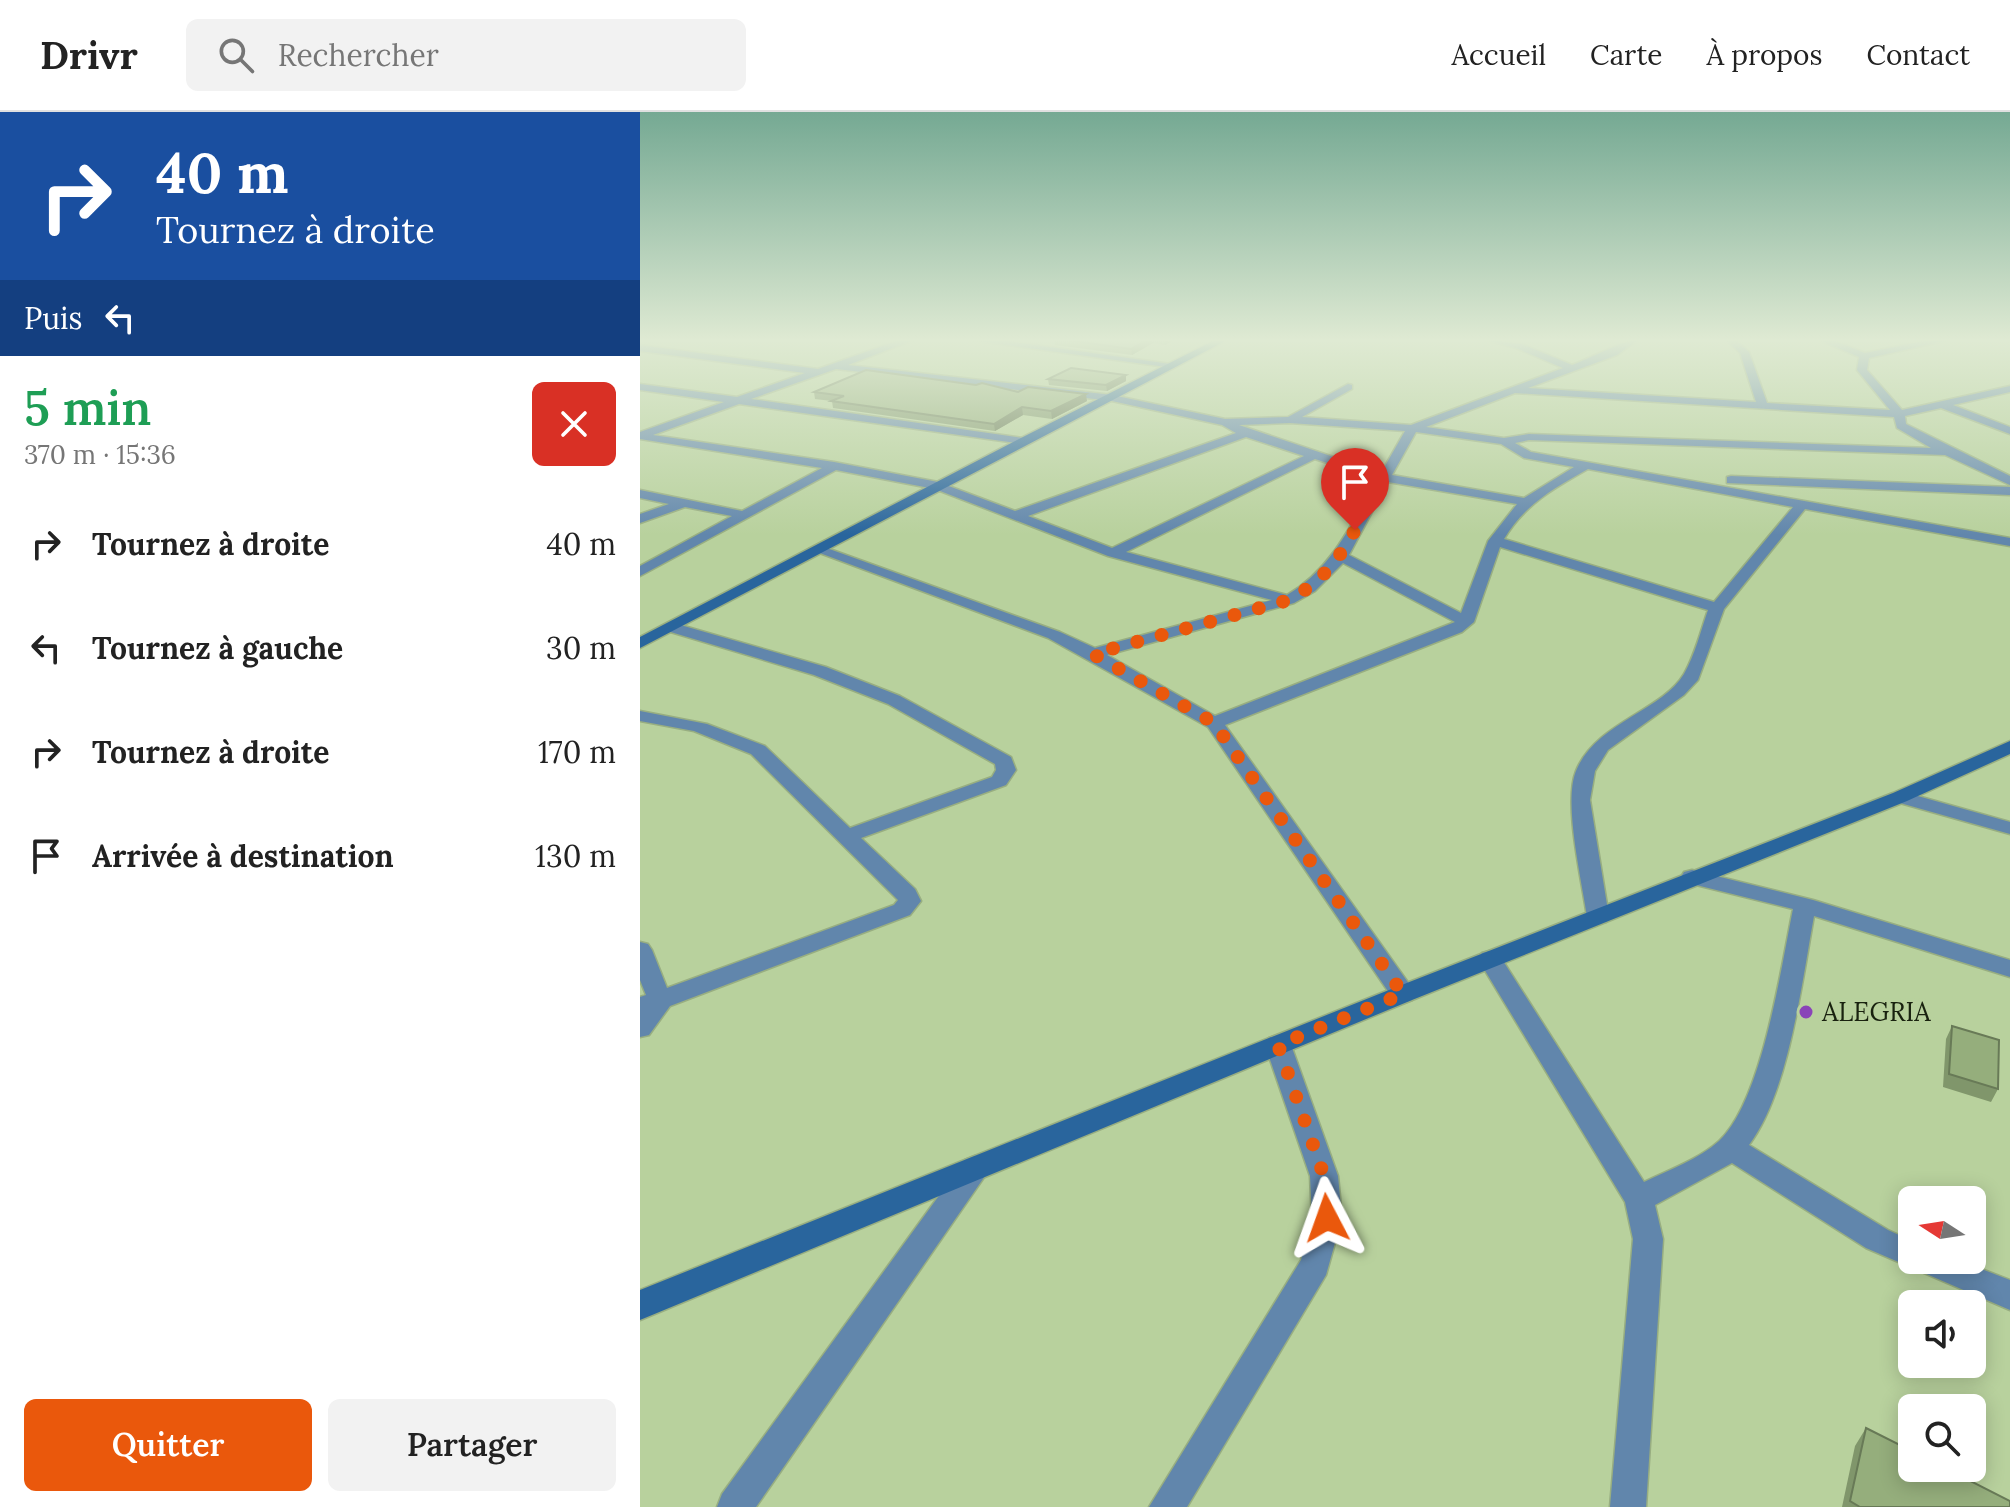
<!DOCTYPE html>
<html lang="fr">
<meta charset="utf-8">
<style>
:root{--surface:#fff;--page:#f2f2f2;--text:#222;--muted:#767676;--line:#e0e0e0;--accent:#ea580c}
body{margin:0;font-family:Lora,serif;background:var(--page);color:var(--text);height:100vh;display:flex;flex-direction:column;font-size:30px;white-space:nowrap}
*{box-sizing:border-box;margin:0}
p{font-size:26px;color:var(--muted)}
.icon{flex:none;width:44px;height:44px;fill:none;stroke:currentColor;stroke-width:2;stroke-linecap:round;stroke-linejoin:round}
.map{position:relative;flex:1;overflow:hidden}
.side{display:flex;flex-direction:column;background:var(--surface);width:640px}
.side>*{flex:none}
.hud{background:#1a4fa0;color:#fff;overflow:hidden}
.needle{width:52px;rotate:282deg}
.fabs{position:absolute;left:1258px;top:1074px;display:grid;gap:16px}
.fabs a{display:grid;place-items:center;width:88px;height:88px;border-radius:12px;background:var(--surface);box-shadow:0 4px 20px #0003;font-size:40px}
.pin{position:absolute;display:grid;place-items:center;width:68px;height:68px;color:#fff;margin:-82px -34px;border-radius:50% 50% 50% 0;rotate:-45deg;box-shadow:0 0 8px #0007}
.pin .icon{rotate:45deg}
.me{position:absolute;width:88px;margin:-44px;rotate:356deg;stroke-linejoin:round;filter:drop-shadow(0 0 6px #0008)}
.turn{display:flex;align-items:center;gap:28px;height:168px;padding:0 24px;font-size:36px}
.turn .icon{width:104px;height:104px;stroke-width:2.5}
.turn b{display:block;font-size:56px;line-height:68px}
.then{display:flex;align-items:center;height:76px;padding:0 24px;background:#0003;gap:16px;font-size:30px}
.round{display:grid;place-items:center;flex:none;width:84px;height:84px;border-radius:12px;background:var(--page)}
.head{display:flex;align-items:center;justify-content:space-between;height:136px;padding:0 24px}
h1{font-size:48px;font-weight:600;line-height:60px;color:#1e9e55}
.button{display:flex;gap:16px;margin-top:auto;padding:16px 24px}
.button a{flex:1;height:92px;border-radius:12px;background:var(--accent);color:#fff;font-size:32px;font-weight:600;line-height:92px;text-align:center}
.button a+a{background:var(--page);color:var(--text)}
ul{padding:0;list-style:none}
li{display:flex;align-items:center;gap:24px;height:104px;padding:0 24px}
li div{flex:1}
li b{display:block;font-size:30px}
li em{font-style:normal}
header{display:flex;align-items:center;gap:48px;box-sizing:border-box;height:112px;padding:0 40px;background:var(--surface);border-bottom:2px solid var(--line)}
header strong{font-size:38px}
nav{display:flex;gap:44px;margin-inline-start:auto;font-size:28px}
.search{width:560px;height:72px;background:var(--page);display:flex;align-items:center;gap:20px;box-sizing:border-box;padding:0 28px;border-radius:12px;color:var(--muted);font-size:30px}
main{display:flex;flex:1;min-height:0}
.map>svg:first-child{display:block}
</style>
<header>
<strong>Drivr</strong>
<div class="search"><svg class="icon" aria-label="search" viewBox="0 0 24 24"><circle cx="10" cy="10" r="6"/><path d="M15 15l6 6"/></svg>Rechercher</div>
<nav><a>Accueil</a><a>Carte</a><a>À propos</a><a>Contact</a></nav>
</header>
<main>
<section class="side">
<div class="hud">
<div class="turn"><svg class="icon" aria-label="right" viewBox="0 0 24 24"><path d="M7 20v-9h11M14 6l5 5-5 5"/></svg><div><b>40 m</b>Tournez à droite</div></div>
<div class="then">Puis<svg class="icon" aria-label="left" viewBox="0 0 24 24"><path d="M17 20v-9H6M10 6l-5 5 5 5"/></svg></div>
</div>
<div class="head"><div><h1>5 min</h1><p>370 m · 15:36</p></div><a class="round" style="background:#d93025;color:#fff"><svg class="icon" aria-label="close" viewBox="0 0 24 24"><path d="M6 6l12 12M18 6L6 18"/></svg></a></div>
<ul>
<li><svg class="icon" aria-label="right" viewBox="0 0 24 24"><path d="M7 20v-9h11M14 6l5 5-5 5"/></svg><div><b>Tournez à droite</b></div><em>40 m</em></li>
<li><svg class="icon" aria-label="left" viewBox="0 0 24 24"><path d="M17 20v-9H6M10 6l-5 5 5 5"/></svg><div><b>Tournez à gauche</b></div><em>30 m</em></li>
<li><svg class="icon" aria-label="right" viewBox="0 0 24 24"><path d="M7 20v-9h11M14 6l5 5-5 5"/></svg><div><b>Tournez à droite</b></div><em>170 m</em></li>
<li><svg class="icon" aria-label="arrive" viewBox="0 0 24 24"><path d="M6 21V4h12l-3 4 3 4H6"/></svg><div><b>Arrivée à destination</b></div><em>130 m</em></li>
</ul>
<div class="button"><a>Quitter</a><a>Partager</a></div>
</section>
<div class="map">
<svg width="1370" height="1395" viewBox="0 0 1370 1395">
<rect width="100%" height="100%" fill="#b8d19d"/>
<g fill="none" stroke-linecap="round" stroke-linejoin="round">
<!-- minor casing -->
<g stroke="#98ae81" stroke-width="3">
<path id="minor" d="M 262,227 L 276,227 L 208,253 L 472,283 L 585,307 L 648,305 L 708,272 L 712,273 L 712,277 L 662,305 L 771,313 L 923,256 L 876,236 L 842,227 L 882,232 L 932,253 C 949,247 986,227 999,227 L 977,243 L 888,276 L 1116,290 L 1100,241 L 1085,227 L 1095,227 L 1109,240 L 1127,291 L 1250,298 L 1217,258 L 1219,245 L 1177,227 L 1190,227 L 1225,241 L 1293,227 L 1313,227 L 1229,246 L 1227,258 L 1262,298 L 1370,274 L 1370,280 L 1313,293 L 1370,315 L 1370,322 L 1301,296 L 1265,304 L 1266,312 L 1370,364 L 1370,373 L 1305,343 L 889,328 L 875,331 L 891,340 L 1370,426 L 1370,434 L 1165,397 L 1084,497 L 1058,568 L 1044,583 L 968,638 L 955,659 L 950,688 L 969,805 L 966,810 L 950,810 L 947,805 C 942,769 923,691 936,659 C 955,611 1022,599 1044,562 C 1055,543 1061,518 1068,498 L 860,435 L 834,510 L 822,520 L 585,613 L 772,876 L 775,882 L 772,888 L 763,891 L 754,888 L 568,615 L 408,526 L 169,437 L 181,434 L 420,520 L 455,536 L 632,488 L 468,444 L 295,377 L 196,358 L 0,464 L 0,454 L 92,404 L 45,395 L 0,411 L 0,402 L 29,392 L 0,386 L 0,378 L 102,399 L 182,356 L 0,327 L 0,320 L 84,290 L 0,278 L 0,272 L 97,285 L 165,261 L 0,239 L 0,233 L 178,257 ZM 196,257 L 472,289 L 582,313 L 596,321 L 375,399 L 298,370 L 194,350 L 13,323 L 99,292 L 383,332 L 389,329 L 383,326 L 111,287 ZM 875,281 L 1254,305 L 1257,316 L 1291,336 L 889,322 L 864,326 L 786,315 ZM 650,311 L 765,319 L 741,361 L 599,313 ZM 776,320 L 861,332 L 884,346 L 934,355 L 884,386 L 752,363 ZM 606,325 L 664,344 L 472,436 L 388,404 ZM 675,347 L 737,367 C 712,411 692,457 647,483 L 486,440 ZM 948,357 L 1153,395 L 1074,490 L 864,427 C 884,393 914,376 948,357 ZM 748,370 L 877,392 L 848,429 L 821,501 L 709,443 ZM 703,451 L 815,510 L 575,604 L 467,543 L 654,491 L 675,479 Z
M 324,227 L 353,227 L 538,253 L 533,256 Z
M 1091,364 L 1370,375 L 1370,383 L 1087,371 L 1087,365 Z
M 30,510 L 186,555 L 260,584 L 371,645 L 376,658 L 366,673 L 221,726 L 275,777 L 281,789 L 270,803 L 30,894 L 9,923 L 0,925 L 0,885 L 6,883 L 0,868 L 0,830 L 8,832 L 12,838 L 27,876 L 254,793 L 258,788 L 111,642 L 54,619 L 0,609 L 0,599 L 67,612 L 125,634 L 210,716 L 352,665 L 356,658 L 355,652 L 248,592 L 174,563 L 24,518 L 22,515 Z
M 1260,679 L 1370,710 L 1370,722 L 1253,689 L 1250,685 Z
M 1052,758 L 1173,788 L 1370,848 L 1370,865 L 1174,804 C 1162,869 1149,980 1109,1033 L 1248,1118 L 1272,1129 L 1272,1148 L 1318,1148 L 1370,1168 L 1370,1198 L 1226,1136 L 1092,1051 L 1015,1093 L 1023,1127 L 1006,1395 L 970,1395 L 993,1127 L 985,1090 L 838,847 L 842,841 L 850,839 L 858,841 L 1004,1070 C 1029,1058 1059,1047 1079,1029 C 1122,989 1141,856 1153,797 L 1044,770 L 1041,765 L 1044,760 Z
M 638,923 L 647,926 L 651,933 L 698,1064 L 702,1106 L 686,1163 L 547,1395 L 509,1395 L 661,1148 L 672,1106 L 670,1064 L 625,933 L 629,926 Z
M 335,1044 L 345,1048 L 349,1056 L 345,1064 L 116,1395 L 77,1395 L 82,1382 L 325,1048 Z"/>
</g>
<!-- secondary casing -->
<g stroke="#98ae81" stroke-width="3">
<path id="secondary" d="M 577,227 L 589,227 L 0,536 L 0,525 L 379,327 Z
M 1370,629 L 1370,642 L 1267,689 L 772,888 L 0,1208 L 0,1178 L 754,876 L 1253,681 Z"/>
</g>
<!-- minor -->
<use href="#minor" fill="#6186ac" fill-rule="evenodd"/>
<!-- secondary -->
<use href="#secondary" fill="#29659d" fill-rule="evenodd"/>
</g>
<!-- wall -->
<path fill="#80966b" d="M 414,227 L 535,227 L 525,233 L 513,231 L 492,243 L 415,233 Z
M 486,263 L 486,269 L 467,279 L 409,273 L 408,267 Z
M 336,273 L 447,289 L 412,307 L 383,303 L 355,319 L 193,296 L 192,289 L 175,287 L 174,280 Z
M 1312,914 L 1358,977 L 1351,990 L 1303,975 L 1306,927 Z
M 1226,1316 L 1370,1395 L 1202,1395 L 1215,1334 Z"/>
<!-- shaded-wall -->
<path fill="#687a57" d="M 508,227 L 512,227 L 513,231 L 492,243 L 491,237 Z
M 524,227 L 535,227 L 525,233 Z
M 486,263 L 486,269 L 467,279 L 466,273 Z
M 446,282 L 447,289 L 412,307 L 411,299 Z
M 382,295 L 383,303 L 355,319 L 354,312 Z"/>
<!-- building -->
<path fill="#95ae7c" stroke="#687a57" stroke-width="2" d="M 420,227 L 508,227 L 491,237 Z
M 431,256 L 486,263 L 466,273 L 408,267 Z
M 226,258 L 336,273 L 342,271 L 378,280 L 388,275 L 446,282 L 411,299 L 382,295 L 354,312 L 191,289 L 204,284 L 174,280 Z
M 1312,914 L 1359,928 L 1358,977 L 1309,962 Z
M 1226,1316 L 1272,1339 L 1272,1356 L 1305,1356 L 1370,1389 L 1370,1395 L 1220,1395 L 1210,1389 Z"/>
<!-- sky -->
<linearGradient id="sky" x2="0" y2="1"><stop stop-color="#75a993"/><stop offset="0.54" stop-color="#dfead3"/><stop offset="1" stop-color="#dfead3" stop-opacity="0"/></linearGradient>
<rect width="1370" height="423" fill="url(#sky)"/>
<g fill="none" stroke-linecap="round" stroke-linejoin="round">
<!-- route -->
<path stroke="#ea580c" stroke-width="14" stroke-dasharray="0 25.2" d="M 687,1106 L 684,1064 L 638,933 L 763,882 L 574,611 L 453,542 L 649,488 C 680,471 698,449 715,418"/>
</g>
<!-- markers -->
<circle fill="#8a44b8" stroke="#b8d19d" stroke-width="3" cx="1166" cy="900" r="8"/>
<g text-anchor="middle" stroke-width="7" stroke-linejoin="round" paint-order="stroke">
<!-- near-poi labels -->
<g font-size="26" fill="#19220f" stroke="#b8d19d" text-anchor="start">
<text x="1182" y="909">ALEGRIA</text>
</g>
</g>
</svg>
<div class="fabs">
<a><svg class="needle" viewBox="-14 -14 28 28"><path d="M0-13l5 13h-10z" fill="#e53935"/><path d="M0 13l5-13h-10z" fill="#767676"/></svg></a>
<a><svg class="icon" aria-label="sound" viewBox="0 0 24 24"><path d="M4 9h4l5-4v14l-5-4H4zM17 9q2 3 0 6"/></svg></a>
<a><svg class="icon" aria-label="search" viewBox="0 0 24 24"><circle cx="10" cy="10" r="6"/><path d="M15 15l6 6"/></svg></a>
</div>
<div class="pin" style="left:715px;top:418px;background:#d93025"><svg class="icon" aria-label="arrive" viewBox="0 0 24 24"><path d="M6 21V4h12l-3 4 3 4H6"/></svg></div>
<svg class="me" style="left:687px;top:1106px" viewBox="-20 -20 40 40"><path d="M0-17L14 15 0 8-14 15z" fill="#ea580c" stroke="#fff" stroke-width="4"/></svg>
</div>
</main>
